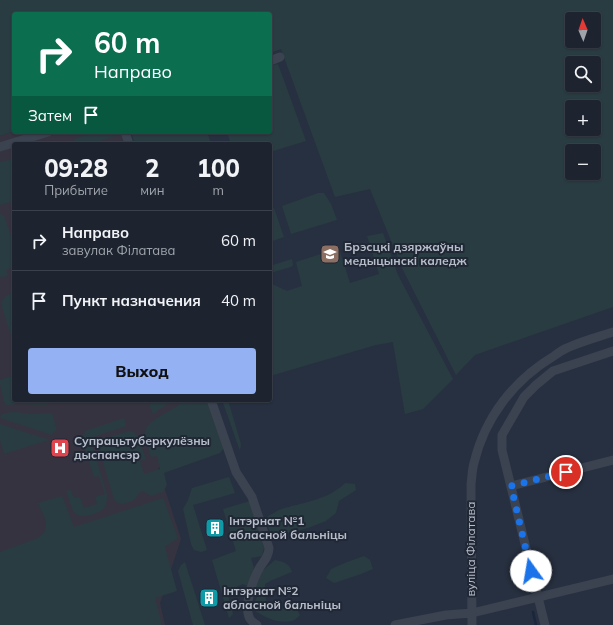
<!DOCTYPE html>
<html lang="ru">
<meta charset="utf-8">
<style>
:root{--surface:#1d2430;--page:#2a303c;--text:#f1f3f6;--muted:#a0a4ab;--line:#3b414c;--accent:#94b1f3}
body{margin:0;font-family:Mulish,sans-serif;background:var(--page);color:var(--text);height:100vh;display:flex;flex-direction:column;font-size:15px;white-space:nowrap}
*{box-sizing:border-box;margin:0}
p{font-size:13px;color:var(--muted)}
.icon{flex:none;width:22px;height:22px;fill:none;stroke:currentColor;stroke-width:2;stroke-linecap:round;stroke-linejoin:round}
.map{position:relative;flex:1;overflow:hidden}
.side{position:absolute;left:12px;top:142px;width:260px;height:260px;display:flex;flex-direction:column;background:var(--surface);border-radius:4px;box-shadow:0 1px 3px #0004,0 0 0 1px var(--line)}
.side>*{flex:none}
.top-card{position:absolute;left:12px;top:12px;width:260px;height:122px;border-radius:4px;box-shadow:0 1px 3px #0004,0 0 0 1px var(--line);background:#0b6e4f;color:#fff;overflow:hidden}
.needle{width:26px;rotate:358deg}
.buttons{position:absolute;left:565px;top:12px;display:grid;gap:8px}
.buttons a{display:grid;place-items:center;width:36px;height:36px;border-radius:4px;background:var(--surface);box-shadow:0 1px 3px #0004,0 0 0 1px var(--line);font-size:20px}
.pin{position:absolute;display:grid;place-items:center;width:34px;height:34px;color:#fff;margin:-17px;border:2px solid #fff;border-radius:50%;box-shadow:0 1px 4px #0007}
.me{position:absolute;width:44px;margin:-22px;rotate:347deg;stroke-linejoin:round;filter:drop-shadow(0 0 3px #0008)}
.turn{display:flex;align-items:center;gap:14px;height:84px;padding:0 16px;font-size:18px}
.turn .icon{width:52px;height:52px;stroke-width:2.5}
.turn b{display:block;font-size:28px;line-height:34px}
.then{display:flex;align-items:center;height:38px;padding:0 16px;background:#0003;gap:8px;font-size:15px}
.eta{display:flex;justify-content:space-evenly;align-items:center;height:68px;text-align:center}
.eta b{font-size:24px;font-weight:800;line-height:28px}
.button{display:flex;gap:8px;margin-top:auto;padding:8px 16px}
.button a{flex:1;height:46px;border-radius:4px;background:var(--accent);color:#111;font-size:16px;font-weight:800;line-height:46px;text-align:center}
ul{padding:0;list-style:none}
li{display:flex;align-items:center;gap:12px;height:60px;padding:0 16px;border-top:1px solid var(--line)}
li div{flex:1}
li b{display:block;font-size:15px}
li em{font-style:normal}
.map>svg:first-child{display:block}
</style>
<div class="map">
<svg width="613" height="625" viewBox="0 0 613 625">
<rect width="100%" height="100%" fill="#273040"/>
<!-- medical -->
<path fill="#363341" d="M 14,131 L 14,132 L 120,132 L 124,144 L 14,144 L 14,400 L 206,400 L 222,445 L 158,468 L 181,539 L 160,603 L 165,625 L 0,625 L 0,136 Z"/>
<!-- green -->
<path fill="#293c41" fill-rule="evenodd" d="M 0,0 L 613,0 L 613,307 L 475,355 L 456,375 L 403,270 L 370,189 L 335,197 L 281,49 L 270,53 L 270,14 L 14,14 L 14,131 L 0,136 ZM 572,19 L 594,19 L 594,41 L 572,41 ZM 572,63 L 594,63 L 594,85 L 572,85 ZM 572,107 L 594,107 L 594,129 L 572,129 ZM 572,151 L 594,151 L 594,173 L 572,173 Z
M 278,64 L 306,141 L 270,152 L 270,144 L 231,144 L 227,132 L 270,132 L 270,66 Z
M 97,132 L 117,132 L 113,137 L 90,144 L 76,144 L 74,139 Z
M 131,132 L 207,132 L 211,144 L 135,144 Z
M 13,159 L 14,161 L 14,190 L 12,191 L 14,201 L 0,205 L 0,162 Z
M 318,193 L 324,193 L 331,204 L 337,220 L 291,234 L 282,206 Z
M 274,208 L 284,237 L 270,242 L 270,210 Z
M 0,214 L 4,216 L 14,246 L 14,267 L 6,270 L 8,275 L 1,278 L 0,275 Z
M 383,233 L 398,275 L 453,379 L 423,409 L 405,414 L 393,342 L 376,345 L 270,376 L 270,283 L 287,291 L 302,286 L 296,262 L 339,248 L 350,283 L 379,274 L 367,236 Z
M 292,259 L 293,265 L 291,267 L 274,272 L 270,272 L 270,262 L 271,265 L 273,265 Z
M 14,292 L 14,334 L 10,333 L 1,303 C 4,297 8,294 14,292 Z
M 14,375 L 14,400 L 64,400 L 45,405 L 20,404 L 5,405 L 0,384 L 0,380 Z
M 159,400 L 173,400 L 153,414 L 149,404 Z
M 184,400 L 206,400 L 224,448 L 220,453 L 164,473 L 167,485 L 163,492 L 151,496 L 143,491 C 138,493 139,495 135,499 C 132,502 126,503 121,504 L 117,502 L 114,499 L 99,449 L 100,442 L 106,438 L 129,431 L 134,432 L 138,437 L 146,459 L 140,461 L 144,474 L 160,469 L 157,456 L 151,457 L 144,434 L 147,426 L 157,418 L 179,405 Z
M 222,400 L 228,400 L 241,444 L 240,451 Z
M 15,412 L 30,414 L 52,413 L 57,430 L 54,431 L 52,435 L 0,418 L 1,415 L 5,413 Z
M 124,418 L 126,426 L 90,438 L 107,495 C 107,499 107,503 105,507 C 100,513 83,520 76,514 C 71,510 69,497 66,491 L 71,490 L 74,498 L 80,497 L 84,508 L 97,504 L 95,497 L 105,494 L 99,476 L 94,477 L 81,436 L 85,434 L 85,431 Z
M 0,424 L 49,440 L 4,454 L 0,440 Z
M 229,477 L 235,493 L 193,505 L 207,550 L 201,552 L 194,550 L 191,544 L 183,509 L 188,500 L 192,488 Z
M 345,483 L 355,484 L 356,490 L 339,501 L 336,513 L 326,521 L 308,528 L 277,536 L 272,535 L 268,527 L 265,518 C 270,515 275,512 279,510 C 302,502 327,501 345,483 Z
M 62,496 L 74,527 L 163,498 L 178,538 L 165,547 L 177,591 L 155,598 L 162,625 L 0,625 L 0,552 L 38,538 L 45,532 L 46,520 L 38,503 Z
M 250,501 L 264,548 L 262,556 L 251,558 L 254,568 L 253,569 L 261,572 L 275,560 C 284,562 289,563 292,572 C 283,576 273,579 265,584 C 265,592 265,600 269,607 C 276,609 282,611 288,607 L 296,608 L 300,615 C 298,617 295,620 292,621 C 279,624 266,618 255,611 L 254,604 L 257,597 L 256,589 L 245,585 L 243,584 L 227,591 L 233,614 L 229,618 L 212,560 L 236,551 L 223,509 Z
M 364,556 L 370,560 L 373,569 L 361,574 L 334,583 L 326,578 L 331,569 L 347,562 Z
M 185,562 L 205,625 L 193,625 L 178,571 L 181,565 Z"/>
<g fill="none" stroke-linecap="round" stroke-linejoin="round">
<!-- stream -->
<path stroke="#1a263d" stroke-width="2.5" d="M 533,612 L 536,625"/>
<!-- minor -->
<path stroke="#3b4250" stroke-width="9" d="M 270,61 L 280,57
M 125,132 L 129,144
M 0,147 L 48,132
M 211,400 L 236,472 L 252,497 L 269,548 C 269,556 264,561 260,567 C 253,579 243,606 250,619 C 251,621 254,623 257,625
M 511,486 L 613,460
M 395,625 L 446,615 L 472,613 L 613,579
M 472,625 L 471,484 C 472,477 472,470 474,463 C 485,417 514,380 554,356 C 558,353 562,350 567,348 C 582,341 598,337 613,332
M 545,625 L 535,585 L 502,450 L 502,435 L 524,397 L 536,385 L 553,371 L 613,351"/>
</g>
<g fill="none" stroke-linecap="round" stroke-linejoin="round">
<!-- route -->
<path stroke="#1a73e8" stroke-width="7" stroke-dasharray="0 12.6" d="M 531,571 L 511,486 L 566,472"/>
</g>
<!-- icons -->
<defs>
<g id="university-square" transform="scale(1)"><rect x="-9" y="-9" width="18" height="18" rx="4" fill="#8d6e63" stroke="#202735"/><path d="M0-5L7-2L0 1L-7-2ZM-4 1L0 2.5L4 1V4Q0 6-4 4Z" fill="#fff"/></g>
<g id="hospital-square" transform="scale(1)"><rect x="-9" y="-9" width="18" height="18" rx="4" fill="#e0444e" stroke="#202735"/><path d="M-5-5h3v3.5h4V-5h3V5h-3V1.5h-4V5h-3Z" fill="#fff"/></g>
<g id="building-square" transform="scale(1)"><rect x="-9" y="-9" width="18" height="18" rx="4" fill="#0f9aa8" stroke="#202735"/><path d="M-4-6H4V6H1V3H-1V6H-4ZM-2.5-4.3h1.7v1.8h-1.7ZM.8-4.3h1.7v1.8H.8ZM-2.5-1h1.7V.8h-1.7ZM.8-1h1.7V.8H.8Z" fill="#fff"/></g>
</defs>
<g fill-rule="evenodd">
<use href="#university-square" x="330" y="254"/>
<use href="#hospital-square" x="60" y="448"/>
<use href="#building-square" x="215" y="528"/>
<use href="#building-square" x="209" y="598"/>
</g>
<g text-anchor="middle" stroke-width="4" stroke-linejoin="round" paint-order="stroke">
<!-- poi labels -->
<g font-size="12" font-weight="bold" fill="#b8bdca" stroke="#202735" text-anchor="start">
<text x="344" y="251">Брэсцкі дзяржаўны<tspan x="344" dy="14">медыцынскі каледж</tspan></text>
<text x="74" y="445">Супрацьтуберкулёзны<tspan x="74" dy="14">дыспансэр</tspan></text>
<text x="229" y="525">Інтэрнат №1<tspan x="229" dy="14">абласной бальніцы</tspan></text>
<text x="223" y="595">Інтэрнат №2<tspan x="223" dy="14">абласной бальніцы</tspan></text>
</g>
<!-- street labels -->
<g font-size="12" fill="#b8bdca" stroke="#202735">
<text transform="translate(471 549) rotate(-90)" y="4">вуліца Філатава</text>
</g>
</g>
</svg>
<div class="buttons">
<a><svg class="needle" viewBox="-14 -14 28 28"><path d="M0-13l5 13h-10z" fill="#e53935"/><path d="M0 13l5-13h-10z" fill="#a0a4ab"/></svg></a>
<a><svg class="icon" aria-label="search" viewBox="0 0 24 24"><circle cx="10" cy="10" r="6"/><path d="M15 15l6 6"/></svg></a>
<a>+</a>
<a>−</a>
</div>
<div class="pin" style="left:566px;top:472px;background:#d93025"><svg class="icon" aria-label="arrive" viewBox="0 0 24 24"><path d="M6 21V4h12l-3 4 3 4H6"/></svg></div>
<svg class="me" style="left:531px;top:571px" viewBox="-20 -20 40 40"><circle r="19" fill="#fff"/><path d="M0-13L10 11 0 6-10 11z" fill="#1a73e8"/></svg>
<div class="top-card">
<div class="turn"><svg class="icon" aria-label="right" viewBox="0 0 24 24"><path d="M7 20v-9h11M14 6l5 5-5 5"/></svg><div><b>60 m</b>Направо</div></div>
<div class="then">Затем<svg class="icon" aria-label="arrive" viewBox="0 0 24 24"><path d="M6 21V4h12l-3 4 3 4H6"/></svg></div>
</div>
<section class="side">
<div class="eta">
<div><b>09:28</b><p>Прибытие</p></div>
<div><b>2</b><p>мин</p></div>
<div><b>100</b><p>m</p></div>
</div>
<ul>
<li><svg class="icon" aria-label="right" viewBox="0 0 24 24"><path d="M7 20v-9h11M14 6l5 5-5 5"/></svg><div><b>Направо</b><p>завулак Філатава</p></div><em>60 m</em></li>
<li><svg class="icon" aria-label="arrive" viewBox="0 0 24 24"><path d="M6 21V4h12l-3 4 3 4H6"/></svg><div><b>Пункт назначения</b></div><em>40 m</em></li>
</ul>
<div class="button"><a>Выход</a></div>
</section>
</div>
